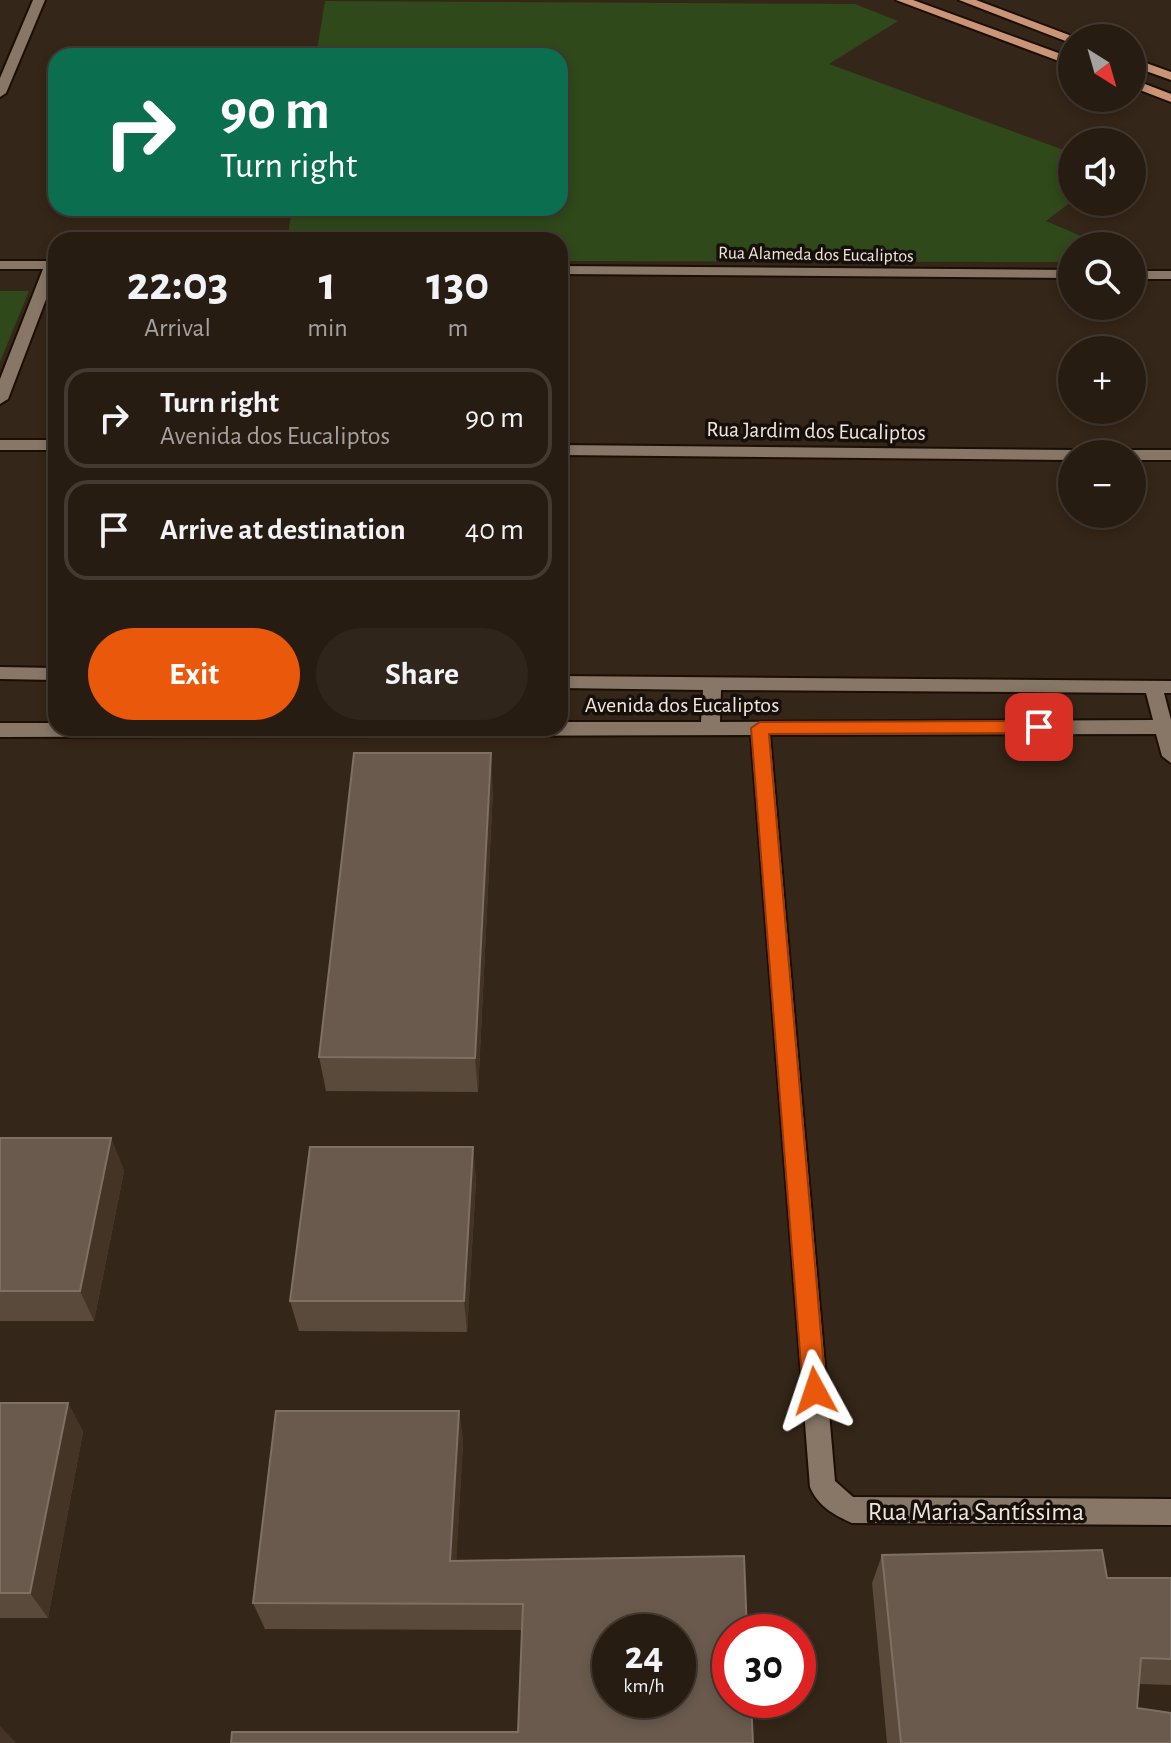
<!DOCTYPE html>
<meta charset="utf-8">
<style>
:root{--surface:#271c12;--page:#2f251b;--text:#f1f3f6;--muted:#a4a19f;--line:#433a32;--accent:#ea580c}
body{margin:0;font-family:"Alegreya Sans",sans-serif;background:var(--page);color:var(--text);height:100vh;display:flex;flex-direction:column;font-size:30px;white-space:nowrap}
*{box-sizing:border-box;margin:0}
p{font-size:26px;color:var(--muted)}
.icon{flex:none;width:44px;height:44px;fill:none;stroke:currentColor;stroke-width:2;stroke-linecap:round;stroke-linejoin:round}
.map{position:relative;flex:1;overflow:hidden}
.details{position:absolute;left:48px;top:232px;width:520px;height:504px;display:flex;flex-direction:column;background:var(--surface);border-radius:24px;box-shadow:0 4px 12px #0003,0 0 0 2px var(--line)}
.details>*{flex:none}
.banner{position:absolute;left:48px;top:48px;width:520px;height:168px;border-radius:24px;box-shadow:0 4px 12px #0003,0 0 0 2px var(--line);background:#0b6e4f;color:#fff;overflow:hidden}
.needle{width:52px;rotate:143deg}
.fabs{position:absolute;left:1058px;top:24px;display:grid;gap:16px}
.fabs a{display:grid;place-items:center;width:88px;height:88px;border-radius:50%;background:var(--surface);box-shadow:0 4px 12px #0003,0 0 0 2px var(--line);font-size:40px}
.speed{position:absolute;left:592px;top:1614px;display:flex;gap:16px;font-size:40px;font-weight:700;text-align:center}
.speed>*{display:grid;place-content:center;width:104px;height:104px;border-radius:50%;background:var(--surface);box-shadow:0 4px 12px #0003,0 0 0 2px var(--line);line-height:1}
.speed small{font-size:20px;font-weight:400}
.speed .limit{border:12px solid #d22;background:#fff;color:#111}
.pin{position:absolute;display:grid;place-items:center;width:68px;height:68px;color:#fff;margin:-34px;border-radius:16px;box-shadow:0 4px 12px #0006}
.me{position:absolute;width:88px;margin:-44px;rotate:355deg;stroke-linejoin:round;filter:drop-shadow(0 0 6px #0008)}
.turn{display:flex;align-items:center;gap:28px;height:168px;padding:0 40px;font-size:36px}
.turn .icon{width:104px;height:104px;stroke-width:2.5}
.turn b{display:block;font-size:56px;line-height:68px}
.eta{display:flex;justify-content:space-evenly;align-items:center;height:136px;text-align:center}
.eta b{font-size:48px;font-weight:600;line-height:56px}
.cta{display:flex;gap:16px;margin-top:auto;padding:16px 40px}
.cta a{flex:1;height:92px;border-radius:48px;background:var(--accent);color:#fff;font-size:32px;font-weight:600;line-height:92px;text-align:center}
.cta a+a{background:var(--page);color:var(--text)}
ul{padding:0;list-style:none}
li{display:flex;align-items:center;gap:24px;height:100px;margin:0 16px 12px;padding:0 24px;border:4px solid var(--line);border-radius:24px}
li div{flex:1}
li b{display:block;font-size:30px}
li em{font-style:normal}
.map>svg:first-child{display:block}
</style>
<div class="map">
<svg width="1171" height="1743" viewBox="0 0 1171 1743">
<rect width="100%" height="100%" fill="#342618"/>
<!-- green -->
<path fill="#2f491a" d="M 325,1 L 855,4 L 898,21 L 829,64 L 1072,153 L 1072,201 L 1046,221 L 1104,246 L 1072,246 L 1072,262 L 560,261 L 560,240 L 287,240 L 292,208 L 560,208 L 560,56 L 316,56 Z
M 0,291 L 29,291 L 0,362 Z"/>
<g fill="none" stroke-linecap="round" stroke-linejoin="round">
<!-- minor casing -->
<g stroke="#1b0e03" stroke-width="4">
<path id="minor" d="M 0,261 L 56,261 L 56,273 L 8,399 L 0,404 L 0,379 L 43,269 L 0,269 Z
M 560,266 L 1072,270 L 1072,278 L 560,274 Z
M 1132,271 L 1171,271 L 1171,279 L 1132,279 Z
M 0,440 L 56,440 L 56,450 L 0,450 Z
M 560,445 L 1072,450 L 1079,454 L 1072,454 L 1072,460 L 560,455 Z
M 1132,450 L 1171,450 L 1171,460 L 1132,460 L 1132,454 L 1125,454 Z
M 0,667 L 56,668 L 56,680 L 0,679 Z
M 560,676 L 1171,681 L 1171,693 L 1164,693 L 1171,720 L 1171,763 L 1162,756 L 1156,734 L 770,735 L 835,1481 L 853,1497 L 1171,1499 L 1171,1525 L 852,1523 C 834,1515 818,1506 810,1487 L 751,735 L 0,737 L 0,723 L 56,723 L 56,728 L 560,728 L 560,722 L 701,722 L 703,690 L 560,688 ZM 721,690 L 1146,693 L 1153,720 L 720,722 Z"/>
</g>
<!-- tertiary casing -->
<g stroke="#1b0e03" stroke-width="4">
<path id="tertiary" d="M 33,0 L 45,0 L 6,93 L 0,97 L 0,78 Z"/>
</g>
<!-- primary casing -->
<g stroke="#1b0e03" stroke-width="4">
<path id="primary" d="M 896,0 L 913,0 L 1072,58 L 1072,66 Z
M 959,0 L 976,0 L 1077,38 L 1072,38 L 1072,43 L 1068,42 Z
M 1132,58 L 1171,72 L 1171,80 L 1132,66 Z
M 1132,79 L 1171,94 L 1171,102 L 1132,87 Z"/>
</g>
<!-- minor -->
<use href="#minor" fill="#887767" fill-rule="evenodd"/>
<!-- tertiary -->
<use href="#tertiary" fill="#887767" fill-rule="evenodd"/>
<!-- primary -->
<use href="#primary" fill="#c99477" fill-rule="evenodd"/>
</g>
<!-- wall -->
<path fill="#594a3c" d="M 493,789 L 478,1092 L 326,1091 L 319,1057 Z
M 0,1138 L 111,1138 L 124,1171 L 94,1321 L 0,1321 Z
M 473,1147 L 476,1180 L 467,1332 L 299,1331 L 290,1301 Z
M 0,1403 L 68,1403 L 83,1432 L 48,1618 L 0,1618 Z
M 459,1411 L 463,1442 L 456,1561 L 744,1556 L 518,1732 L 522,1630 L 265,1629 L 253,1603 Z
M 882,1555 L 1107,1578 L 1171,1578 L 1171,1685 L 1139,1684 L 1137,1708 L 1171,1743 L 887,1743 L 872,1583 Z"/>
<!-- shaded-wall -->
<path fill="#443426" d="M 491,753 L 493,789 L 478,1092 L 475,1058 Z
M 111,1138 L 124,1171 L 94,1321 L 80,1291 Z
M 473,1147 L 476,1180 L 467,1332 L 464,1301 Z
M 68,1403 L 83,1432 L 48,1618 L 30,1593 Z
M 459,1411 L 463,1442 L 455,1588 L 450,1561 Z
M 0,1726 L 16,1743 L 0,1743 Z"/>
<!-- building -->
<path fill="#695a4d" stroke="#7e7064" stroke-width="2" fill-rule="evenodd" d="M 354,753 L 491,753 L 475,1058 L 319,1057 Z
M 0,1138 L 111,1138 L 80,1291 L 0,1291 Z
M 310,1147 L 473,1147 L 464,1301 L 290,1301 Z
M 0,1403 L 68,1403 L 30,1593 L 0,1593 Z
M 276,1411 L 459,1411 L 450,1561 L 744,1556 L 747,1632 L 730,1632 L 730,1700 L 751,1700 L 753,1743 L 231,1743 L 232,1732 L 518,1732 L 523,1604 L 253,1603 ZM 610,1632 L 678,1632 L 678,1700 L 610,1700 Z
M 1102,1550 L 1107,1578 L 1171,1578 L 1171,1659 L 1141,1658 L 1137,1708 L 1171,1713 L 1171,1743 L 901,1743 L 882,1555 Z"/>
<!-- route -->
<path fill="#ea580c" stroke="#983908" stroke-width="2" d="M 1039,721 L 1047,727 L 1039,733 L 769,734 L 826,1391 L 823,1398 L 815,1401 L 807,1398 L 803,1391 L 751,728 L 760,722 Z"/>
<g text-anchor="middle" stroke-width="7" stroke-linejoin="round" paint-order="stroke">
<!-- far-street labels -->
<g font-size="18" fill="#efe5dd" stroke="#17100a">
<text transform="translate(816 254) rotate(1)" y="6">Rua Alameda dos Eucaliptos</text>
</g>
<!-- street labels -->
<g font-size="22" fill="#efe5dd" stroke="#17100a">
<text transform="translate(816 430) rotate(1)" y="8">Rua Jardim dos Eucaliptos</text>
<text x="682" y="712">Avenida dos Eucaliptos</text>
</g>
<!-- near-street labels -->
<g font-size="26" fill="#efe5dd" stroke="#17100a">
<text x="976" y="1520">Rua Maria Santíssima</text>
</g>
</g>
</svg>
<div class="fabs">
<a><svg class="needle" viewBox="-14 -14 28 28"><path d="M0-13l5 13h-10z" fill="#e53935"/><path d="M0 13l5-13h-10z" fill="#a4a19f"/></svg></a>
<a><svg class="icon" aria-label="sound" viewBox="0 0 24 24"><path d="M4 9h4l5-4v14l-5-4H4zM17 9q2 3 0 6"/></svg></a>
<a><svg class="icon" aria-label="search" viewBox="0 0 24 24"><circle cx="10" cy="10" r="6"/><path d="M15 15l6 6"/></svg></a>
<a>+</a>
<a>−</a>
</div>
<div class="speed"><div>24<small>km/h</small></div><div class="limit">30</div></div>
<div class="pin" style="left:1039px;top:727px;background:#d93025"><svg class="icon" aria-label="arrive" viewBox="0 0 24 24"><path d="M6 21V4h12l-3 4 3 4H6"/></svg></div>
<svg class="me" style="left:815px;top:1391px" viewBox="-20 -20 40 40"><path d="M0-17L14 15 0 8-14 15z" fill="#ea580c" stroke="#fff" stroke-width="4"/></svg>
<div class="banner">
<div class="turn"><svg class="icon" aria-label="right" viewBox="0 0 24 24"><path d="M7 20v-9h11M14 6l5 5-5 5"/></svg><div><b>90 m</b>Turn right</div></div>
</div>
<section class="details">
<div class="eta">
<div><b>22:03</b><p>Arrival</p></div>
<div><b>1</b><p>min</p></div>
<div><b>130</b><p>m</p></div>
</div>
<ul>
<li><svg class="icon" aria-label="right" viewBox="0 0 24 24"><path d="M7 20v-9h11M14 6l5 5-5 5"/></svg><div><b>Turn right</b><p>Avenida dos Eucaliptos</p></div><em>90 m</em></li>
<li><svg class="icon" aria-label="arrive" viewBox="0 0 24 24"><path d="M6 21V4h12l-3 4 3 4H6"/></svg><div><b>Arrive at destination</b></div><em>40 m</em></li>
</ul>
<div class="cta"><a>Exit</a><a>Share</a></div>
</section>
</div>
